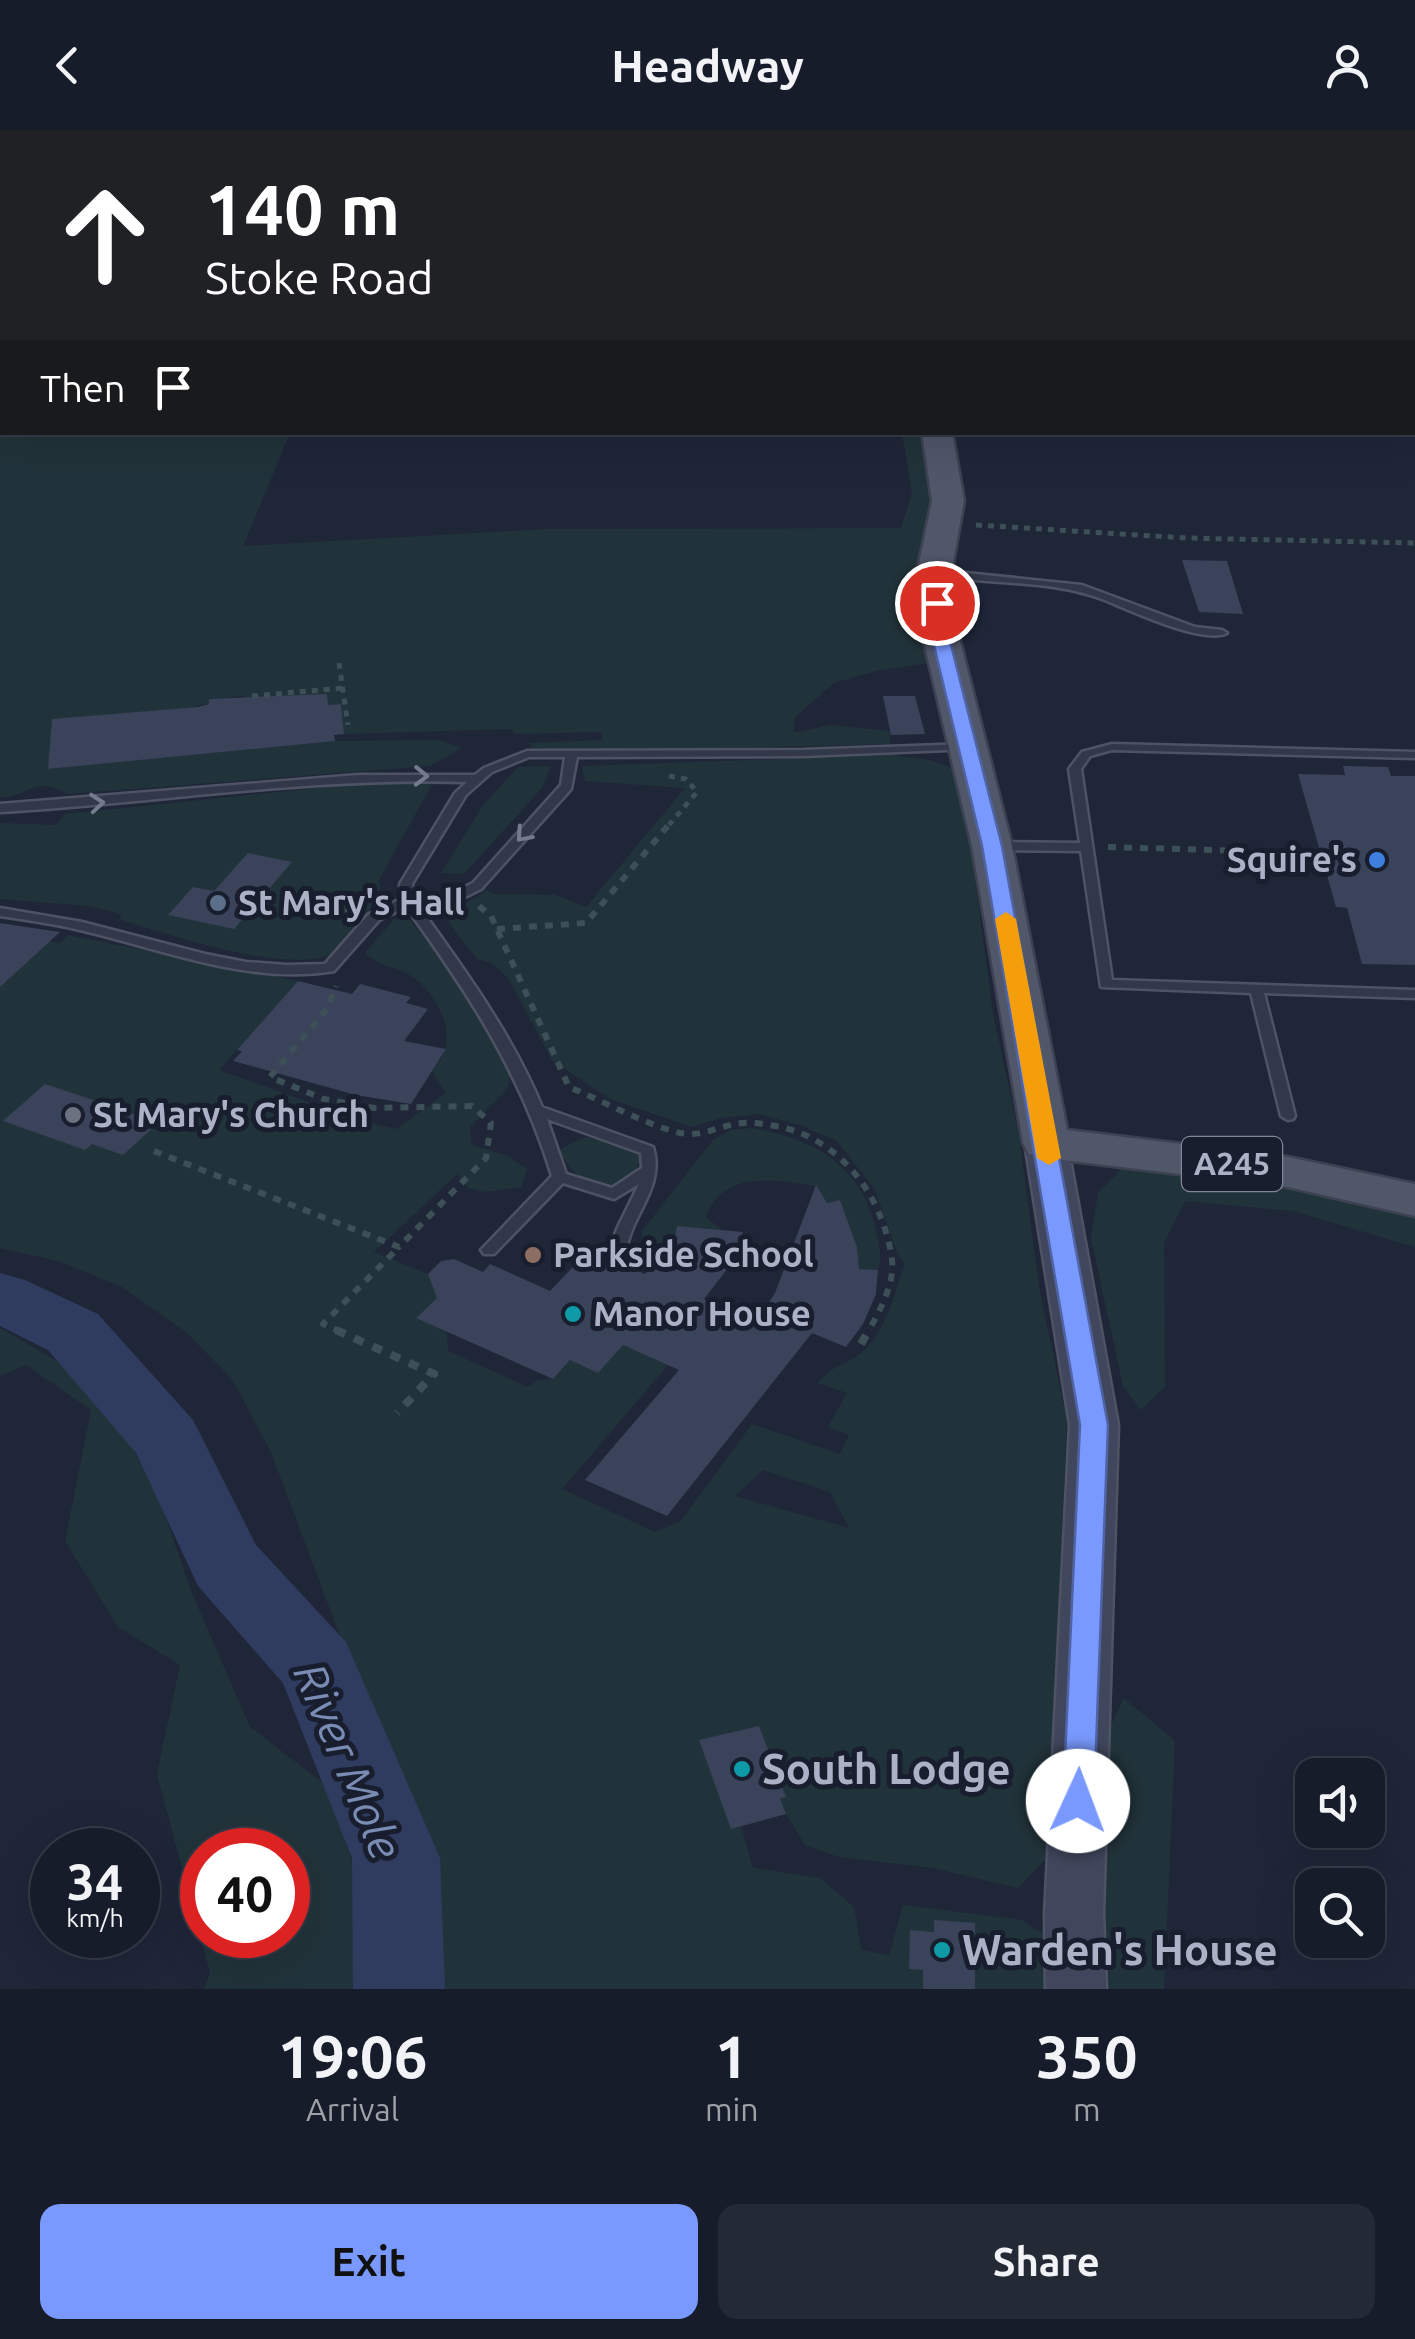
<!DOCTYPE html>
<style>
:root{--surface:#171c2a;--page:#242936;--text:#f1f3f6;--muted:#9ea1a8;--line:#363a47;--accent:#7999fe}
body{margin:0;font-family:Ubuntu,sans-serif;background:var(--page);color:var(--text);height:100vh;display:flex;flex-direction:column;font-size:38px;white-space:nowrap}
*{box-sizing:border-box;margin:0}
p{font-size:32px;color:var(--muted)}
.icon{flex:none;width:55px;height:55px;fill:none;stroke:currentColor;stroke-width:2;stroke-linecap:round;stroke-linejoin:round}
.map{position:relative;height:1859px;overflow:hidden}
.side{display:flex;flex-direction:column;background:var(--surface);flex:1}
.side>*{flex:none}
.top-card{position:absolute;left:0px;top:0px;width:1415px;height:305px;box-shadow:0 10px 40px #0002,0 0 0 2px var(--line);background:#202124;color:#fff;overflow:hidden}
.controls{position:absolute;left:1295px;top:1628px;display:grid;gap:20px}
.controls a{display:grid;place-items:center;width:90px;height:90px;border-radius:20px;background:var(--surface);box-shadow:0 10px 40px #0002,0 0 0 2px var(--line);font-size:50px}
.speed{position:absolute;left:30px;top:1698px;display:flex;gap:20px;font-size:50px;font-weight:700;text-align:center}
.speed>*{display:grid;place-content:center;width:130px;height:130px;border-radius:50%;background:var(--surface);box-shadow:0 10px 40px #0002,0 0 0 2px var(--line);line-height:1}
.speed small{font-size:25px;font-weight:400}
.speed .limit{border:15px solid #d22;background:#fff;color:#111}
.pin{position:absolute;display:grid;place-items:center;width:85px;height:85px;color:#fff;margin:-42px;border:5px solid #fff;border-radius:50%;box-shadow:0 2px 10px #0007}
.me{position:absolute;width:110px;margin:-55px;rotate:2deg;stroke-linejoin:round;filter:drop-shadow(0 0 8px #0008)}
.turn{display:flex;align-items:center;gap:35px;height:210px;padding:0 40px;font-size:45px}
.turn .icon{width:130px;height:130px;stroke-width:2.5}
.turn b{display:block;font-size:70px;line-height:85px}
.then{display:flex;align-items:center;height:95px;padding:0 40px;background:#0003;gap:20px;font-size:38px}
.eta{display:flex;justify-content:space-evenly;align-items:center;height:170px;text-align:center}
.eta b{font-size:60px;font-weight:600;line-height:70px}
.action{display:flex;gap:20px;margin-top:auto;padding:20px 40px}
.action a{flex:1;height:115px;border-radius:20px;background:var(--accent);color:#111;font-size:40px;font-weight:600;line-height:115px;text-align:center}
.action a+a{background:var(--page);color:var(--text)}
header{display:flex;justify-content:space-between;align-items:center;height:130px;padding:0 40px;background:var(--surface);font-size:45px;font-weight:600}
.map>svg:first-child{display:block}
</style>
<header><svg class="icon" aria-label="back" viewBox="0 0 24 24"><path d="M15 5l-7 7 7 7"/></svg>Headway<svg class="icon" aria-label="person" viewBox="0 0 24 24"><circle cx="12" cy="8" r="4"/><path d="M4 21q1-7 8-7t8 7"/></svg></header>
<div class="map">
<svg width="1415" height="1859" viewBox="0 0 1415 1859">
<rect width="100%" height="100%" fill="#1f2638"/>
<!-- green -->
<path fill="#21333a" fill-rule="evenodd" d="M 0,0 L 755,0 L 2,2 L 2,302 L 290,303 L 243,416 L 548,399 L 901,398 L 912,364 L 902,303 L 931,303 L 935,532 L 876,541 L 834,553 L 795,587 L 794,603 L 830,595 L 890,601 L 890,614 L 535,622 L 529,613 L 602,610 L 602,602 L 516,604 L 510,599 L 344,604 L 341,574 L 328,575 L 327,564 L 245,570 L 244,566 L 210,569 L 209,574 L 198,575 L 48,639 L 335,611 L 439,610 L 462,618 L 430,636 L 68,664 C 30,644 31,668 0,667 Z
M 893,625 L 929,630 L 961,641 L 993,884 L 1018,999 L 1040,1162 L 1067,1290 L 1048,1727 L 1018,1758 L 933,1738 L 839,1727 L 805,1715 L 786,1684 L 741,1696 L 753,1738 L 820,1748 L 854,1777 L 861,1820 L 889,1825 L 903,1775 L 1022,1790 L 1048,1807 L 1048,1859 L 430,1859 L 430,1726 L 415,1672 L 346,1522 L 271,1322 L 232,1249 L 187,1203 L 122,1157 L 61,1132 L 0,1118 L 0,852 L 6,852 L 47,811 L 60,813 L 68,805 L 298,851 L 219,940 L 361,991 L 396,999 L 446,963 L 432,941 C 436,935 443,927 445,920 C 454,894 431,857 408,844 C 390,834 385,840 365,823 L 394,789 L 410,790 L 465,859 L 512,939 L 507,959 L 470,997 L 472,1015 L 508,1026 L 527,1039 L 521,1057 L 485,1062 L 468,1058 L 457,1044 L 374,1122 L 428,1144 L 447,1158 L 417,1187 L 447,1202 L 448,1221 L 528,1257 L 538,1250 L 553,1249 L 570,1230 L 598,1242 L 623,1215 L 668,1235 L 562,1359 L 655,1402 L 681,1391 L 752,1294 L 840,1324 L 849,1305 L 828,1297 L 847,1263 L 818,1253 C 834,1234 840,1238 857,1226 C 885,1207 894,1164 905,1134 L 898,1125 L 875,1060 L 837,1011 L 800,995 L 758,984 L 721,988 L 692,997 L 610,969 L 552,930 L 508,848 L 492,833 L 477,829 L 449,793 L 453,782 L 487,760 L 493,764 L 555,765 L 586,777 L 685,658 L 585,651 L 582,636 ZM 763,1340 L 830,1362 L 849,1398 L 735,1366 Z
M 551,636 L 542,658 L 464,744 L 441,743 L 484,674 L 518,637 Z
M 420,652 L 432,654 L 379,750 L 381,761 C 369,779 356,804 340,819 C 304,851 163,803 119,789 L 122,784 L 89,776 L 0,769 L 0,693 L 56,695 L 65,684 L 366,653 Z
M 752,998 C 809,1007 860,1034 874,1093 C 878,1110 883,1123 878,1140 L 859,1139 L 857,1117 L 840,1070 L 827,1073 L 816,1056 C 776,1050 723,1039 706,1087 L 722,1100 L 677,1096 L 673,1116 L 656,1133 L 641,1120 L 642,1101 L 713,1010 L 731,1000 Z
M 584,1007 L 613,1011 L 641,1026 L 635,1043 L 615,1057 C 585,1052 573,1047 559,1020 Z
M 1122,1039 L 1233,1042 L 1415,1085 L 1415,1117 L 1293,1081 L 1185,1071 L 1164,1113 L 1165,1256 L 1141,1280 L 1123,1256 L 1091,1108 L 1098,1063 Z
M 0,1198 L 101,1256 L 160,1371 L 191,1461 L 250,1597 L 339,1665 L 375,1859 L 204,1859 L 210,1843 L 157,1644 L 180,1535 L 118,1497 L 65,1411 L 91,1280 L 26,1235 L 0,1246 ZM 202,1720 L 288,1720 L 288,1805 L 202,1805 Z
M 1124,1568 L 1175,1611 L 1164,1859 L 1098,1859 L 1095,1791 L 1109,1599 Z"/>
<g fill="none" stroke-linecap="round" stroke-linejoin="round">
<!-- river -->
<path fill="#2f3c5f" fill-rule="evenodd" d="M 0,1143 L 25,1150 L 98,1184 L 193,1290 L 256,1415 L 346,1512 L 440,1728 L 445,1859 L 353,1859 L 352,1728 L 283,1553 L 198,1456 L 136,1323 L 48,1220 L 0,1196 Z"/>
</g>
<!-- building -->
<path fill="#3a4359" d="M 1182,430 L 1227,431 L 1243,484 L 1199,482 Z
M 327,564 L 328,575 L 341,574 L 344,604 L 334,605 L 335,611 L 48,639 L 52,589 L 198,577 L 209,574 L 209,569 Z
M 883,566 L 915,566 L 925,604 L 891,605 Z
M 1343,636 L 1388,637 L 1391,646 L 1415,646 L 1415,835 L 1362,834 L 1347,778 L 1336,777 L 1298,644 L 1345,645 Z
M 248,723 L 292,732 L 234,799 L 168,785 L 193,757 L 214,761 Z
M 0,793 L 60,802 L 0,857 Z
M 298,851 L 352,864 L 360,854 L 411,867 L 406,873 L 428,879 L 404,911 L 446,919 L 411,974 L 356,965 L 233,931 L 242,921 L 237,920 Z
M 45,954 L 120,979 L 158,993 L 123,1025 L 92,1014 L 85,1020 L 3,991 Z
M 816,1055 L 827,1073 L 840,1070 L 857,1117 L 859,1139 L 878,1140 L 876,1164 L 863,1194 L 846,1217 L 812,1203 L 667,1386 L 585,1350 L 679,1240 L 623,1215 L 598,1243 L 570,1230 L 553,1249 L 416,1188 L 437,1168 L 428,1144 L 441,1131 L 454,1129 L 483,1142 L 490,1134 L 550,1161 L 589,1120 L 645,1144 L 673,1116 L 677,1096 L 743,1102 L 728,1138 L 704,1169 L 757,1191 L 775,1163 Z
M 759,1596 L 786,1667 L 780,1668 L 786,1684 L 731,1699 L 699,1610 Z
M 934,1790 L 975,1793 L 975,1859 L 923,1859 L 923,1840 L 909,1839 L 910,1800 L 934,1802 Z"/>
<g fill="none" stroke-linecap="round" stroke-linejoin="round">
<!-- lane casing -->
<g stroke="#4d5364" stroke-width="5">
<path id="lane" d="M 0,98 L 2,98 L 2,102 L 0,102 Z
M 0,122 L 2,122 L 2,126 L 0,126 Z
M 0,178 L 2,179 L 2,183 L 0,184 Z
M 937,440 L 1082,455 L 1195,497 L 1222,500 L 1227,503 C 1203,515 1130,480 1102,469 C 1050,449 989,455 933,445 L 933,441 Z
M 968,614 L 974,617 L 972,619 L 803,626 L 577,627 L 571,659 L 481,759 L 447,776 L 418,775 C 464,839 512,904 542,977 L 653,1017 C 662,1045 647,1068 635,1093 C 630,1103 628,1114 623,1124 L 613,1124 L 610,1120 L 617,1099 L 639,1054 L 614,1069 L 563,1053 L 494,1124 L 484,1124 L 481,1120 L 552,1046 C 520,942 469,864 406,777 L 379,790 L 334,841 C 250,855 164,820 84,801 C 56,794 28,790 0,786 L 0,778 L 82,792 L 205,824 L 246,832 L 287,835 L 325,834 L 369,784 L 401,769 L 400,754 L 455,663 L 467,652 C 310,647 156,673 0,682 L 0,674 L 358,645 L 475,645 L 484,638 L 527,621 L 803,620 ZM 529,627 L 565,627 L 561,655 L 473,753 L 441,769 L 414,768 L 412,754 L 466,665 L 492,642 ZM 547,989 L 641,1023 L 642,1038 L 612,1058 L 566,1044 Z
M 1112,614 L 1415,622 L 1415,628 L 1112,620 L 1090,626 L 1081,639 L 1112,850 L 1415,860 L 1415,868 L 1264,863 L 1295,986 L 1293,989 L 1288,990 L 1281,986 L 1251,863 L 1101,857 L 1081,721 L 993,720 L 987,716 L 993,712 L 1080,713 L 1069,639 L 1082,622 Z"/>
</g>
<!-- secondary casing -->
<g stroke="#4d5364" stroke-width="5">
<path id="secondary" d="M 1046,1000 L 1061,1004 L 1067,1013 L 1118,1295 L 1103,1784 L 1106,1859 L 1046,1859 L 1045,1784 L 1070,1295 L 1025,1013 L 1031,1004 Z"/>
</g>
<!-- primary casing -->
<g stroke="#3c4252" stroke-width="5">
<path id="primary" d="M 755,0 L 779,0 L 780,2 L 757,2 Z
M 922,302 L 952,302 L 964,371 L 951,443 L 958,503 L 1012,716 L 1067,1000 L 1288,1027 L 1415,1054 L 1415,1086 L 1288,1057 L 1046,1028 L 1029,1024 L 1023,1013 L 972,716 L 922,503 L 917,443 L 932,371 Z"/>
</g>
<!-- path-far3 -->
<path stroke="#3e5057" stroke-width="4" stroke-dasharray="5 5" stroke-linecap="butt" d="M 812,2 L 827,0
M 0,69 L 2,65"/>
<!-- path-far2 -->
<path stroke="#3e5057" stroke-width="5" stroke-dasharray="6 6" stroke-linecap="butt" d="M 976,395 L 1186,408 L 1415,413
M 339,533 L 348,595
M 252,566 L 343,558
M 669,646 L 686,649 L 697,662 L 669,695"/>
<!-- path-far1 -->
<path stroke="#3e5057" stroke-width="6" stroke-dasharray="8 8" stroke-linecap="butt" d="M 1108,717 L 1321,723
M 479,776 L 491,786 L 569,957 C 603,971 640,992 676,1002 C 702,1009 718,995 743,993 C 754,992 770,995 781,997 C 843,1011 884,1069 892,1130 C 895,1154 879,1182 868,1202
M 353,781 L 343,778 L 358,769
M 497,799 L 586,793 L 671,692
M 154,1021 L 399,1117 L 486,1028 L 491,993 L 472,976 L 374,978 L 324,969 L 270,947 L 327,879 L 336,856
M 341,1202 L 323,1194 L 399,1117"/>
<!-- path -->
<path stroke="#3e5057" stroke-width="8" stroke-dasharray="10 10" stroke-linecap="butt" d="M 336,1200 L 434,1244 L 397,1283
M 861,1214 L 869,1200"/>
<!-- lane -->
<use href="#lane" fill="#323849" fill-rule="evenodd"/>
<!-- secondary -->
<use href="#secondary" fill="#40465c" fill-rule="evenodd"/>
<!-- primary -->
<use href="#primary" fill="#505769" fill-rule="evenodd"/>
</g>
<!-- one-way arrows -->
<defs><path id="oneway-chevron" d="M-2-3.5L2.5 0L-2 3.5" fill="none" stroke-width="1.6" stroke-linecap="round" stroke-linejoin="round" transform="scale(2.5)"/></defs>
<g stroke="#757b8e">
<use href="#oneway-chevron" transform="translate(421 646) rotate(1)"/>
<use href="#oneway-chevron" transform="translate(97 673) rotate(-5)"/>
<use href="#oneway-chevron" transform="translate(523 705) rotate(132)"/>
</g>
<!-- route -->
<path fill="#7999fe" stroke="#4f63a5" stroke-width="2.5" d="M 937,468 L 945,473 L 948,503 L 1002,716 L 1108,1295 L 1094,1671 L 1089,1681 L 1078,1685 L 1067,1681 L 1063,1671 L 1080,1295 L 982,716 L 931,503 L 928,473 Z"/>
<!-- slow -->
<path fill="#f59e0b" d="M 1006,782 L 1016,789 L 1061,1028 L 1049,1035 L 1037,1028 L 995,789 Z"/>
<!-- markers -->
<circle fill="#3f7fe0" stroke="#181e2d" stroke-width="4" cx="1377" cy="730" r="10"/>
<circle fill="#5c6f8a" stroke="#181e2d" stroke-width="4" cx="218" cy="773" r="10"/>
<circle fill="#6b7280" stroke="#181e2d" stroke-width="4" cx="73" cy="985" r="10"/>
<circle fill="#8d6e63" stroke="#181e2d" stroke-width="4" cx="533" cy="1125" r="10"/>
<g fill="#0f9aa8" stroke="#181e2d" stroke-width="4">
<circle cx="573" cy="1184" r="10"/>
<circle cx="742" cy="1639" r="10"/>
<circle cx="942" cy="1820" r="10"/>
</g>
<g text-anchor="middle" stroke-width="10" stroke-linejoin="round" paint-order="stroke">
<!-- shield labels -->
<rect fill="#181e2d" stroke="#808698" stroke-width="2.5" x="1182" y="1007" width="100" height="54" rx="8"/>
<g font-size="32" font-weight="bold" fill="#acb2c6">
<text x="1232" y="1045">A245</text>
</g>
<!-- poi labels -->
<g font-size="35" font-weight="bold" fill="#acb2c6" stroke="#181e2d" text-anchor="start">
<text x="1357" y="742" text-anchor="end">Squire's</text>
<text x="238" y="785">St Mary's Hall</text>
<text x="93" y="997">St Mary's Church</text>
<text x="553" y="1137">Parkside School</text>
<text x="593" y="1196">Manor House</text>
</g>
<!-- near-poi labels -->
<g font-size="42" font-weight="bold" fill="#acb2c6" stroke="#181e2d" text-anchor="start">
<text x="762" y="1654">South Lodge</text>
<text x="962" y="1835">Warden's House</text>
</g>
<!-- near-water labels -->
<g font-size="45" font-style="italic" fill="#7a8bb4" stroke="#181e2d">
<text transform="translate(348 1631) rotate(67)" y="16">River Mole</text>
</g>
</g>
</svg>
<div class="controls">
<a><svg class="icon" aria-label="sound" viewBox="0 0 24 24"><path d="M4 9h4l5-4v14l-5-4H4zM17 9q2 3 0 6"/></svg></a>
<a><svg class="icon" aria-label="search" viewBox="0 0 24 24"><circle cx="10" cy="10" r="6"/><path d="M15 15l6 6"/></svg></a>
</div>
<div class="speed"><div>34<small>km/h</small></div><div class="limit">40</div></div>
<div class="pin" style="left:937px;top:473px;background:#d93025"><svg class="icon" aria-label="arrive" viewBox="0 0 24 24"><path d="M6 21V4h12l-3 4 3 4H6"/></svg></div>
<svg class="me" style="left:1078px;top:1671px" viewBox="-20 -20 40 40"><circle r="19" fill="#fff"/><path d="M0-13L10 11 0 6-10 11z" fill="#7999fe"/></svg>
<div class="top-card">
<div class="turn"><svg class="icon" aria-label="ahead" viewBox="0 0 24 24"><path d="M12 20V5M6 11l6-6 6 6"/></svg><div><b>140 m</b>Stoke Road</div></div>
<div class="then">Then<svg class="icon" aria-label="arrive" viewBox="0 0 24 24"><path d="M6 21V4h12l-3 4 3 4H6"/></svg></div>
</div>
</div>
<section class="side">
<div class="eta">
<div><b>19:06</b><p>Arrival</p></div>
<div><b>1</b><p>min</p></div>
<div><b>350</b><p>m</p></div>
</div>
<div class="action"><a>Exit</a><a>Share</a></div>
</section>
